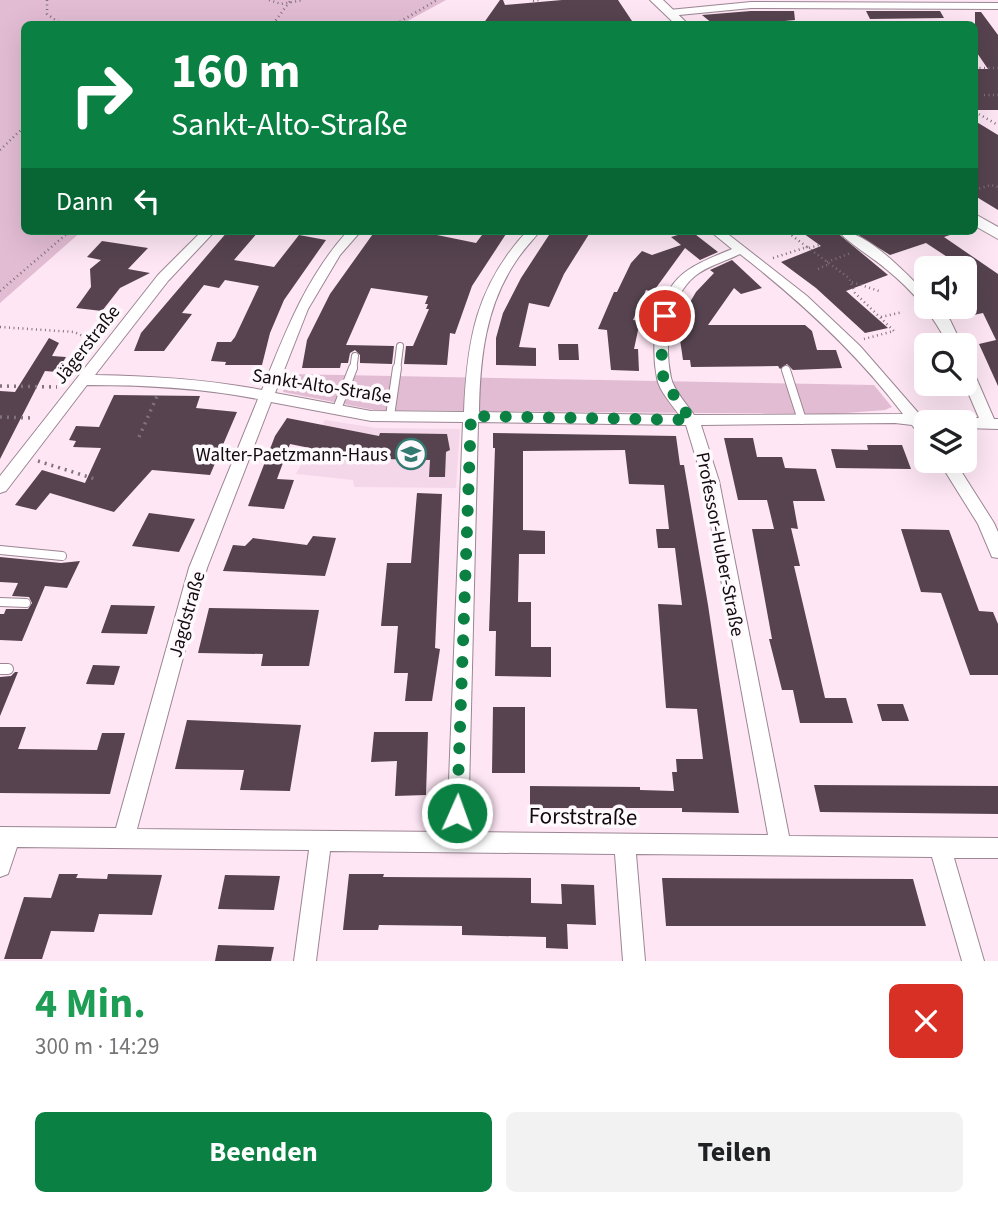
<!DOCTYPE html>
<html lang="de">
<meta charset="utf-8">
<style>
:root{--surface:#fff;--page:#f2f2f2;--text:#202124;--muted:#757577;--accent:#0b8043}
body{margin:0;font-family:"Source Sans 3",sans-serif;background:var(--page);color:var(--text);height:100vh;display:flex;flex-direction:column;font-size:26px;white-space:nowrap}
*{box-sizing:border-box;margin:0}
p{font-size:23px;color:var(--muted)}
.icon{flex:none;width:38px;height:38px;fill:none;stroke:currentColor;stroke-width:2;stroke-linecap:round;stroke-linejoin:round}
.map{position:relative;height:961px;overflow:hidden}
.details{display:flex;flex-direction:column;background:var(--surface);flex:1}
.details>*{flex:none}
.banner{position:absolute;left:21px;top:21px;width:957px;height:214px;border-radius:10px;box-shadow:0 7px 28px #0002;background:#0b8043;color:#fff;overflow:hidden}
.buttons{position:absolute;left:914px;top:256px;display:grid;gap:14px}
.buttons a{display:grid;place-items:center;width:63px;height:63px;border-radius:10px;background:var(--surface);box-shadow:0 7px 28px #0002;font-size:35px}
.pin{position:absolute;display:grid;place-items:center;width:60px;height:60px;color:#fff;margin:-30px;border:4px solid #fff;border-radius:50%;box-shadow:0 2px 7px #0007}
.me{position:absolute;width:77px;margin:-38px;rotate:2deg;stroke-linejoin:round;filter:drop-shadow(0 0 5px #0008)}
.turn{display:flex;align-items:center;gap:24px;height:147px;padding:0 35px;font-size:32px}
.turn .icon{width:91px;height:91px;stroke-width:2.5}
.turn b{display:block;font-size:49px;line-height:60px}
.then{display:flex;align-items:center;height:66px;padding:0 35px;background:#0003;gap:14px;font-size:26px}
.round{display:grid;place-items:center;flex:none;width:74px;height:74px;border-radius:10px;background:var(--page)}
.head{display:flex;align-items:center;justify-content:space-between;height:119px;padding:0 35px}
h1{font-size:42px;font-weight:700;line-height:52px;color:#1e9e55}
.primary-button{display:flex;gap:14px;margin-top:auto;padding:14px 35px}
.primary-button a{flex:1;height:80px;border-radius:10px;background:var(--accent);color:#fff;font-size:28px;font-weight:700;line-height:80px;text-align:center}
.primary-button a+a{background:var(--page);color:var(--text)}
.map>svg:first-child{display:block}
</style>
<div class="map">
<svg width="998" height="961" viewBox="0 0 998 961">
<rect width="100%" height="100%" fill="#fee6f4"/>
<!-- built -->
<path fill="#f5d7ea" d="M 325,420 L 376,428 L 460,429 L 456,488 L 354,487 L 353,480 L 296,474 Z"/>
<!-- green -->
<path fill="#e2bcd3" d="M 0,0 L 446,0 L 402,24 L 24,24 L 24,231 L 82,231 L 0,303 Z
M 288,374 L 874,385 L 892,407 L 885,410 L 834,414 L 374,410 L 283,392 Z"/>
<!-- building -->
<path fill="#56434f" d="M 500,0 L 503,0 L 505,5 L 562,0 L 618,0 L 634,24 L 483,24 Z
M 751,11 L 794,11 L 795,20 L 755,24 L 748,17 L 752,21 L 713,24 L 702,15 Z
M 866,11 L 940,11 L 944,18 L 870,19 Z
M 975,12 L 981,12 L 998,35 L 998,110 L 975,110 L 975,69 L 988,69 L 975,50 Z
M 975,121 L 998,135 L 998,210 L 975,196 Z
M 228,231 L 259,231 L 234,260 L 274,267 L 299,235 L 326,240 L 284,300 L 270,333 L 262,365 L 225,365 L 226,362 L 211,361 L 217,342 L 231,342 L 235,337 L 259,286 L 225,280 L 219,288 L 204,285 L 182,313 L 192,314 L 164,351 L 134,351 L 141,333 Z
M 375,231 L 441,231 L 437,235 L 476,243 L 485,231 L 506,234 L 472,286 L 455,334 L 450,333 L 447,365 L 404,364 L 406,346 L 413,346 L 429,309 L 426,309 L 428,304 L 425,304 L 428,296 L 371,288 L 346,345 L 394,346 L 392,364 L 360,363 L 360,355 L 355,350 L 350,353 L 348,363 L 341,363 L 340,368 L 302,368 L 307,340 L 330,294 Z
M 555,231 L 591,231 L 564,274 L 549,307 L 529,303 L 519,347 L 536,348 L 536,366 L 496,365 L 496,338 L 503,313 L 521,278 L 549,235 Z
M 691,231 L 718,252 L 700,260 L 685,248 L 653,292 L 646,290 L 633,320 L 640,321 L 634,349 L 638,349 L 639,371 L 611,370 L 607,330 L 598,329 L 614,292 L 617,292 L 631,263 L 642,251 L 652,255 L 681,245 L 671,237 Z
M 800,231 L 835,231 L 888,275 L 846,291 L 888,328 L 865,333 L 816,288 L 781,262 L 821,246 Z
M 852,231 L 953,231 L 953,234 L 944,237 L 998,274 L 998,386 L 979,344 L 996,340 L 983,313 L 964,317 L 964,268 L 926,243 L 890,255 Z
M 102,241 L 148,248 L 128,269 L 150,273 L 120,288 L 102,311 L 76,308 L 91,287 L 90,269 L 101,260 L 87,257 Z
M 732,260 L 762,288 L 741,294 L 734,288 L 708,325 L 805,325 L 812,331 L 817,350 L 836,350 L 842,368 L 793,370 L 787,364 L 780,369 L 778,366 L 691,367 L 690,360 L 683,360 L 679,333 L 686,309 L 696,292 L 714,273 L 710,270 Z
M 49,338 L 59,343 L 52,356 L 66,357 L 57,372 L 45,371 L 0,459 L 0,391 L 15,392 Z
M 558,344 L 578,344 L 579,360 L 559,360 Z
M 114,395 L 200,396 L 196,408 L 237,412 L 210,475 L 152,470 L 114,512 L 50,493 L 36,510 L 15,505 L 42,470 L 85,483 L 101,448 L 73,447 L 76,441 L 69,440 L 76,426 L 99,427 Z
M 287,418 L 379,436 L 380,433 L 447,434 L 450,450 L 446,452 L 445,477 L 429,477 L 430,460 L 382,459 L 383,456 L 349,456 L 290,444 L 277,479 L 294,480 L 284,509 L 248,506 L 275,436 Z
M 493,433 L 676,436 L 680,465 L 684,465 L 708,605 L 739,813 L 682,812 L 682,808 L 530,808 L 530,786 L 640,787 L 640,790 L 674,791 L 672,772 L 677,772 L 676,759 L 703,759 L 697,709 L 666,708 L 658,604 L 682,605 L 675,548 L 658,548 L 656,529 L 669,529 L 664,485 L 629,484 L 625,450 L 523,451 L 523,530 L 545,531 L 545,554 L 519,554 L 518,602 L 531,602 L 531,647 L 551,647 L 551,677 L 495,676 L 496,631 L 489,631 L 495,448 L 493,448 Z
M 724,438 L 753,438 L 757,457 L 782,457 L 785,468 L 816,469 L 825,501 L 793,501 L 798,529 L 791,528 L 800,566 L 794,566 L 825,698 L 846,698 L 853,723 L 800,723 L 793,690 L 782,690 L 769,639 L 772,639 L 752,529 L 774,529 L 767,500 L 738,500 Z
M 867,445 L 902,445 L 911,469 L 836,468 L 831,449 L 868,450 Z
M 417,493 L 442,494 L 435,648 L 440,649 L 432,701 L 405,701 L 408,673 L 394,673 L 398,626 L 381,626 L 387,563 L 411,563 Z
M 149,513 L 195,519 L 179,552 L 132,546 Z
M 901,529 L 949,530 L 979,611 L 993,612 L 998,624 L 998,675 L 970,675 L 941,593 L 921,592 Z
M 313,536 L 336,538 L 325,576 L 223,571 L 233,545 L 245,546 L 253,538 L 307,545 Z
M 0,557 L 61,563 L 80,561 L 67,588 L 45,586 L 22,641 L 0,640 L 0,614 L 4,614 L 6,609 L 28,609 L 32,603 L 29,597 L 12,596 L 18,583 L 0,582 Z
M 111,605 L 155,606 L 147,634 L 101,633 Z
M 209,608 L 319,610 L 309,666 L 261,666 L 263,654 L 198,653 Z
M 93,665 L 120,666 L 114,685 L 86,684 Z
M 15,672 L 18,672 L 0,716 L 0,677 L 11,676 Z
M 877,704 L 903,704 L 909,721 L 882,721 Z
M 493,707 L 525,707 L 525,773 L 492,773 Z
M 187,720 L 301,725 L 290,791 L 240,790 L 244,770 L 175,769 Z
M 0,727 L 26,727 L 18,749 L 97,750 L 102,733 L 125,733 L 110,794 L 0,793 Z
M 374,732 L 428,732 L 426,795 L 395,796 L 397,761 L 371,762 Z
M 814,785 L 998,786 L 998,814 L 820,812 Z
M 59,874 L 78,874 L 76,878 L 107,879 L 108,874 L 162,875 L 152,915 L 99,914 L 94,932 L 51,931 L 42,959 L 4,959 L 24,897 L 51,898 Z
M 349,874 L 384,874 L 383,877 L 531,878 L 531,903 L 562,904 L 561,884 L 594,885 L 596,925 L 567,924 L 568,949 L 546,948 L 546,937 L 462,935 L 462,926 L 379,925 L 378,930 L 343,930 Z
M 225,875 L 280,876 L 274,910 L 218,909 Z
M 662,878 L 913,879 L 926,926 L 666,926 Z
M 218,945 L 274,947 L 271,961 L 215,961 Z"/>
<g fill="none" stroke-linecap="round" stroke-linejoin="round">
<!-- lane-far2 casing -->
<g stroke="#9c8693" stroke-width="8">
<path id="lane-far2" d="M 353,370 L 355,356
M 397,370 L 400,346"/>
</g>
<!-- lane-far1 casing -->
<g stroke="#9c8693" stroke-width="10">
<path id="lane-far1" d="M 786,370 L 802,420
M 337,409 L 353,368
M 390,416 L 397,368
M 0,550 L 62,556
M 0,602 L 26,603"/>
</g>
<!-- lane casing -->
<g stroke="#9c8693" stroke-width="12">
<path id="lane" d="M 0,669 L 8,669"/>
</g>
<!-- street casing -->
<g stroke="#9c8693" stroke-width="2">
<path id="street" d="M 751,2 L 998,3 L 998,9 L 751,8 L 669,16 L 665,13 L 669,10 Z
M 202,231 L 215,231 L 168,281 L 95,375 C 152,376 205,379 262,390 C 285,333 306,277 348,231 L 361,231 L 340,255 L 308,309 L 275,393 L 371,411 L 464,412 C 467,340 476,286 527,231 L 540,231 C 532,241 523,250 516,261 C 485,307 480,359 479,412 L 679,415 C 672,404 659,391 657,378 C 650,344 656,291 688,270 C 701,261 718,255 732,249 L 710,231 L 724,231 L 807,296 L 860,346 L 921,416 L 939,418 L 941,422 L 926,422 L 926,438 L 921,437 L 912,425 L 895,423 L 701,425 L 719,481 L 789,836 L 998,838 L 998,858 L 954,858 L 984,961 L 962,961 L 932,857 L 636,854 L 645,961 L 623,961 L 615,854 L 330,851 L 316,961 L 294,961 L 309,850 L 17,847 L 8,874 L 0,877 L 0,827 L 116,828 L 189,568 L 258,399 C 201,388 146,385 87,385 L 6,491 L 0,493 L 0,476 L 158,275 ZM 740,254 C 800,301 857,353 903,414 L 694,415 C 687,404 674,391 671,378 C 664,346 668,298 695,276 C 707,266 726,261 740,254 ZM 271,402 L 371,421 L 463,422 L 447,832 L 137,829 L 207,568 ZM 478,422 L 686,425 L 703,481 L 768,835 L 468,832 Z
M 838,231 C 868,231 905,273 926,293 L 926,306 L 938,306 L 950,320 L 962,345 L 948,345 C 933,314 913,291 886,269 C 871,256 852,246 838,231 Z
M 964,362 L 971,366 L 994,419 L 998,419 L 998,429 L 964,428 L 964,422 L 957,422 L 964,418 L 979,418 L 964,383 Z
M 938,460 L 954,460 L 994,523 L 998,532 L 998,558 L 992,557 L 978,524 Z"/>
</g>
<!-- secondary casing -->
<g stroke="#9c8693" stroke-width="2">
<path id="secondary" d="M 650,0 L 663,0 L 688,24 L 675,24 Z
M 975,214 L 998,227 L 998,239 L 975,226 Z"/>
</g>
<!-- path-far1 -->
<path stroke="#81727b" stroke-width="2.5" stroke-dasharray="1 3.5" stroke-linecap="butt" d="M 47,0 L 47,14 L 61,24
M 269,0 L 281,4 L 304,0
M 533,1 L 539,0
M 273,24 L 291,0
M 396,24 L 437,0
M 975,68 L 998,68
M 984,95 L 998,95
M 975,112 L 998,125
M 0,150 L 24,127
M 975,190 L 991,185 L 998,187
M 807,247 L 849,278 L 855,293 L 894,331 L 864,339
M 809,248 L 819,245
M 773,258 L 807,247 L 786,231
M 827,262 L 851,253
M 818,269 L 829,264
M 852,282 L 879,291
M 0,291 L 70,231
M 881,317 L 903,312
M 0,327 L 74,332 L 94,341"/>
<!-- path -->
<path stroke="#81727b" stroke-width="3.5" stroke-dasharray="2 5" stroke-linecap="butt" d="M 0,386 L 57,387
M 0,417 L 33,418
M 139,437 L 158,394
M 38,461 L 95,479"/>
<!-- lane-far2 -->
<use href="#lane-far2" stroke="#fff" stroke-width="6"/>
<!-- lane-far1 -->
<use href="#lane-far1" stroke="#fff" stroke-width="8"/>
<!-- lane -->
<use href="#lane" stroke="#fff" stroke-width="10"/>
<!-- street -->
<use href="#street" fill="#fff" fill-rule="evenodd"/>
<!-- secondary -->
<use href="#secondary" fill="#fff" fill-rule="evenodd"/>
</g>
<g fill="none" stroke-linecap="round" stroke-linejoin="round">
<!-- route -->
<path stroke="#0b8043" stroke-width="12" stroke-dasharray="0 21.6" d="M 457,813 L 471,416 L 691,420 L 664,381 L 661,364 L 665,316"/>
</g>
<!-- icons -->
<defs>
<g id="school-ring" transform="scale(1.575)"><circle r="9.5" fill="#fef9fc" stroke="#337a70" stroke-width="1.5"/><path d="M0-5L7-2L0 1L-7-2ZM-4 1L0 2.5L4 1V4Q0 6-4 4Z" fill="#337a70"/></g>
</defs>
<g fill-rule="evenodd">
<use href="#school-ring" x="411" y="454"/>
</g>
<g text-anchor="middle" stroke-width="7" stroke-linejoin="round" paint-order="stroke">
<!-- street labels -->
<g font-size="19" fill="#110a0e" stroke="#fef9fc">
<text transform="translate(86 344) rotate(-52)" y="7">Jägerstraße</text>
<text transform="translate(322 385) rotate(9)" y="7">Sankt-Alto-Straße</text>
<text transform="translate(721 544) rotate(79)" y="7">Professor-Huber-Straße</text>
<text transform="translate(186 614) rotate(-74)" y="7">Jagdstraße</text>
</g>
<!-- poi labels -->
<g font-size="19" fill="#110a0e" stroke="#fef9fc" text-anchor="end">
<text x="388" y="461">Walter-Paetzmann-Haus</text>
</g>
<!-- near-street labels -->
<g font-size="23" fill="#110a0e" stroke="#fef9fc">
<text transform="translate(583 816) rotate(1)" y="8">Forststraße</text>
</g>
</g>
</svg>
<div class="buttons">
<a><svg class="icon" aria-label="sound" viewBox="0 0 24 24"><path d="M4 9h4l5-4v14l-5-4H4zM17 9q2 3 0 6"/></svg></a>
<a><svg class="icon" aria-label="search" viewBox="0 0 24 24"><circle cx="10" cy="10" r="6"/><path d="M15 15l6 6"/></svg></a>
<a><svg class="icon" aria-label="layers" viewBox="0 0 24 24"><path d="M12 4l9 5-9 5-9-5zM3 14l9 5 9-5"/></svg></a>
</div>
<div class="pin" style="left:665px;top:316px;background:#d93025"><svg class="icon" aria-label="arrive" viewBox="0 0 24 24"><path d="M6 21V4h12l-3 4 3 4H6"/></svg></div>
<svg class="me" style="left:457px;top:813px" viewBox="-20 -20 40 40"><circle r="17" fill="#0b8043" stroke="#fff" stroke-width="3"/><path d="M0-11L8 9 0 5-8 9z" fill="#fff"/></svg>
<div class="banner">
<div class="turn"><svg class="icon" aria-label="right" viewBox="0 0 24 24"><path d="M7 20v-9h11M14 6l5 5-5 5"/></svg><div><b>160 m</b>Sankt-Alto-Straße</div></div>
<div class="then">Dann<svg class="icon" aria-label="left" viewBox="0 0 24 24"><path d="M17 20v-9H6M10 6l-5 5 5 5"/></svg></div>
</div>
</div>
<section class="details">
<div class="head"><div><h1>4 Min.</h1><p>300 m · 14:29</p></div><a class="round" style="background:#d93025;color:#fff"><svg class="icon" aria-label="close" viewBox="0 0 24 24"><path d="M6 6l12 12M18 6L6 18"/></svg></a></div>
<div class="primary-button"><a>Beenden</a><a>Teilen</a></div>
</section>
